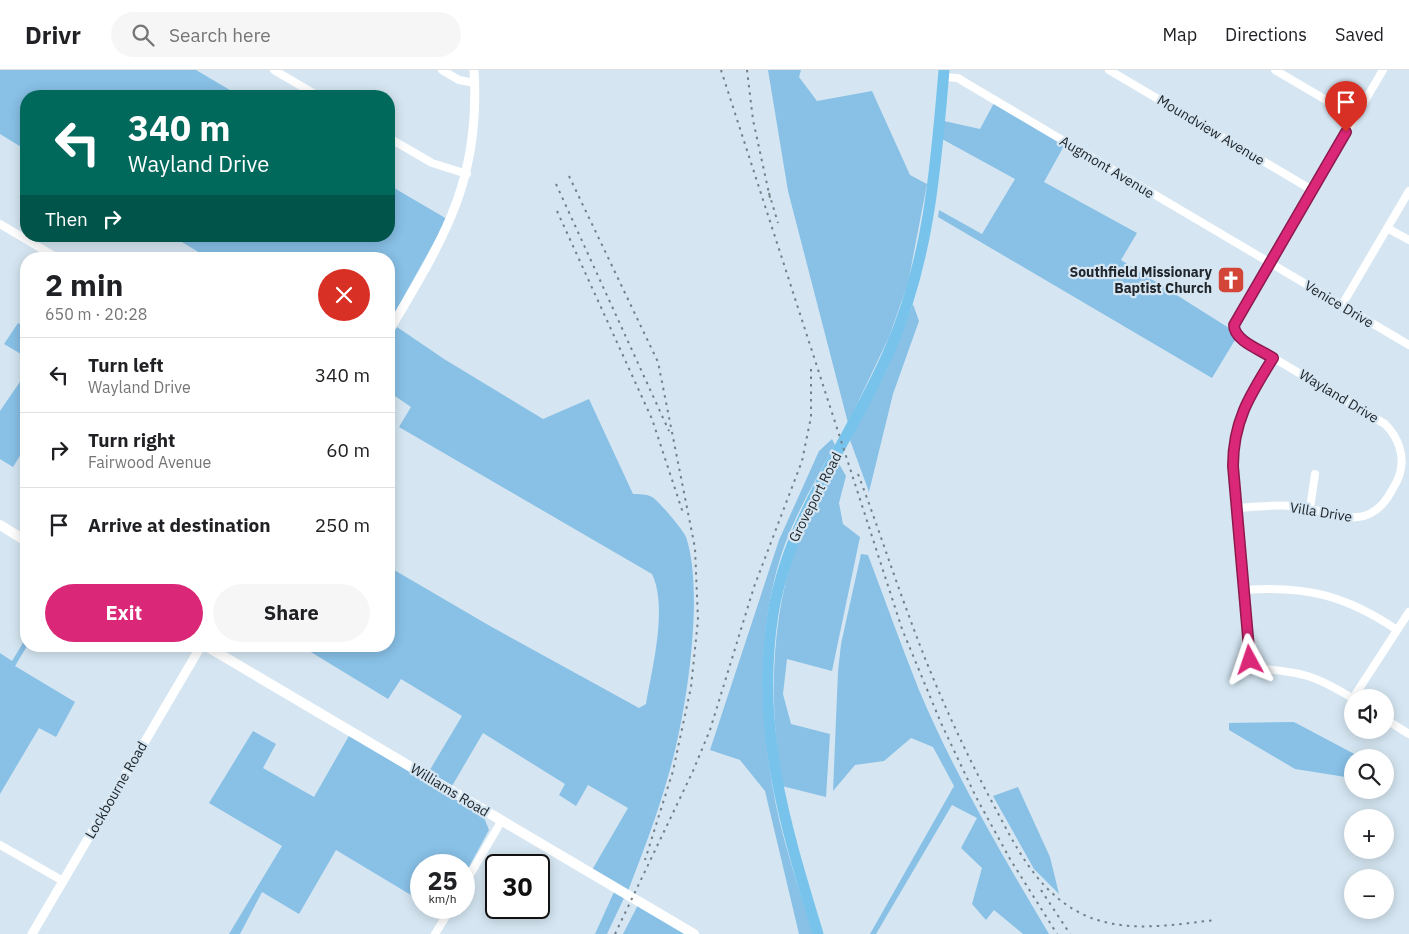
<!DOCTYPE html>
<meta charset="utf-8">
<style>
:root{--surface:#fff;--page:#f6f6f6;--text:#202124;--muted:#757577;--line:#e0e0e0;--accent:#db2777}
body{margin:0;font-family:"IBM Plex Sans",sans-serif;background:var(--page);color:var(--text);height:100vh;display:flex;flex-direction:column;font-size:19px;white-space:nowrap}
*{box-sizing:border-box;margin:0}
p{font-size:16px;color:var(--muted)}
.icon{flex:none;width:28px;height:28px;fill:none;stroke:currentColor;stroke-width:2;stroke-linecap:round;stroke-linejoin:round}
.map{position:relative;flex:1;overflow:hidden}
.drawer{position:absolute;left:20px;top:182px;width:375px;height:400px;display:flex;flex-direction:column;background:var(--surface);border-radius:20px;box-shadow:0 2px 12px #0003}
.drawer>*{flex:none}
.top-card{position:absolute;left:20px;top:20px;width:375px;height:152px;border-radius:20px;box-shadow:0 2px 12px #0003;background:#00695c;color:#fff;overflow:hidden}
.buttons{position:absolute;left:1344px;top:619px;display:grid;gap:10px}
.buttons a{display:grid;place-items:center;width:50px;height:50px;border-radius:50%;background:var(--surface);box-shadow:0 2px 12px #0003;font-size:25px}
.speed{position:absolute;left:410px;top:784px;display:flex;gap:10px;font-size:25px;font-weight:700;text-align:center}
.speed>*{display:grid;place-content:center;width:65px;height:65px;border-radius:50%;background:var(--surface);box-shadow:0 2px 12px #0003;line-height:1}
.speed small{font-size:12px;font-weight:400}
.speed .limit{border:2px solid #111;border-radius:8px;background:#fff;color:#111}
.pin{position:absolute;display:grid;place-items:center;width:42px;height:42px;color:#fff;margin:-51px -21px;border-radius:50% 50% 50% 0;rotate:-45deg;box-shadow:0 0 5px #0007}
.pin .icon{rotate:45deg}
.me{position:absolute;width:55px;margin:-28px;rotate:355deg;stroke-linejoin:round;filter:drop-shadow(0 0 4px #0008)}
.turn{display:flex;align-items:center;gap:18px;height:105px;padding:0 25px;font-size:22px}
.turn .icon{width:65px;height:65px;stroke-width:2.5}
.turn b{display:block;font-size:35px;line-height:42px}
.then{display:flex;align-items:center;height:48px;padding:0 25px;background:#0003;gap:10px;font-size:19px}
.round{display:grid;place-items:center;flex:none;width:52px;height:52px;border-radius:26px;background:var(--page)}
.summary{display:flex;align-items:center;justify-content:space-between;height:85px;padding:0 25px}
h1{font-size:30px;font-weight:800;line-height:38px}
.button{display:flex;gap:10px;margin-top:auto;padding:10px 25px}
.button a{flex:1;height:58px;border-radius:30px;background:var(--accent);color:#fff;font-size:20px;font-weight:800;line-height:58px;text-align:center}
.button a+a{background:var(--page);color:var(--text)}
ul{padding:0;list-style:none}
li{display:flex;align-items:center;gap:15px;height:75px;padding:0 25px;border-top:1px solid var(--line)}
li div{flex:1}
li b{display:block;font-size:19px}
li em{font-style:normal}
header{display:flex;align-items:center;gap:30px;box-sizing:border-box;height:70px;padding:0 25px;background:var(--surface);border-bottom:1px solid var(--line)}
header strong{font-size:24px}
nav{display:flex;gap:28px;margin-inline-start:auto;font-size:18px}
.search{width:350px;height:45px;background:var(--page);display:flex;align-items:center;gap:12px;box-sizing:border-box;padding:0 18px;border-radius:28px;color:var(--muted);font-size:19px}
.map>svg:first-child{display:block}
</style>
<header>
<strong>Drivr</strong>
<div class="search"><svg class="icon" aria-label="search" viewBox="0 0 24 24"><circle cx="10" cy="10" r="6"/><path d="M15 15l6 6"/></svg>Search here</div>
<nav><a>Map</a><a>Directions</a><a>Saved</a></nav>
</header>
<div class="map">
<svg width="1409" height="864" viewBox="0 0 1409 864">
<rect width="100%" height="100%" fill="#d5e6f2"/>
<!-- green -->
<path fill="#88c0e6" d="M 0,0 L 196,0 L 240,26 L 26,26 L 26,80 L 0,64 Z
M 768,0 L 801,0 L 799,7 L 817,31 L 872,21 L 910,105 L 927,114 L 908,213 L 889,267 L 848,353 L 788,121 Z
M 994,33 L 1065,74 L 1044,112 L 1137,163 L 1121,190 L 1229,258 L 1235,270 L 1212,308 L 938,147 L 939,140 L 982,164 L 1015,109 L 942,69 L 944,51 L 980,59 Z
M 389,115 L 447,149 L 389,253 L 389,189 L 210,189 L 172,166 L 389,166 Z
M 913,234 L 919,251 L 893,324 L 869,422 L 850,370 L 887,299 Z
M 18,253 L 26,258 L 26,287 L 4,274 Z
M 397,257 L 444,289 L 543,349 L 589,329 L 633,424 C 638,424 647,424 652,427 C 658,430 684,461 686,467 C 705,523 686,646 669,703 C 658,743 643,782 628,821 L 592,800 L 628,738 L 588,715 L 576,736 L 559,725 L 565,714 L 483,663 L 452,716 L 428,703 L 462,646 L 401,609 L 388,629 L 301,576 L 361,576 L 366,579 L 368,576 L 389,576 L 389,497 L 490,556 L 639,638 L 646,634 C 652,599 668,537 652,504 L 399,357 L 411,337 L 389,322 L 389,270 Z
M 26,303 L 26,376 L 13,397 L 0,389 L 0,341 Z
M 832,369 L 835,375 C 819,404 801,434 788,466 C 758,543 758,633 772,714 C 780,764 798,815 813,864 L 799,864 L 765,721 L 740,690 L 710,680 L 779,470 L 819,381 Z
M 838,392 L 846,406 L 839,433 L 843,454 L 860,467 L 832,601 L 787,589 L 783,624 L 791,654 L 830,664 L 826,727 L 782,716 C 769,634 770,551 797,472 C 806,444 824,418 838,392 Z
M 861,484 L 868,485 C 885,530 901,575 919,620 C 955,705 1002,785 1049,864 L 1023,864 L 994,840 L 986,850 L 972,834 L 982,798 L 961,778 L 977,748 L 952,735 L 876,864 L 870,864 L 954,716 L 933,677 L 911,668 L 884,691 L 855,695 L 833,721 L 838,602 L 841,574 Z
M 26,568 L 27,576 L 15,596 L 75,632 L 56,667 L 39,658 L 0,724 L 0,583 L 12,591 Z
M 1294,652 L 1360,687 L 1352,688 L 1352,708 L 1295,699 L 1229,660 L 1229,653 Z
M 253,661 L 276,674 L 263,698 L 314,727 L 350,664 L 483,745 L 489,760 L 464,806 L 464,795 L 421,795 L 421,831 L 336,780 L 299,844 L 262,822 L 240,864 L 229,864 L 282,776 L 209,733 Z
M 1018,717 L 1050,787 L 1059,824 L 1034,799 L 993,726 Z
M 614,822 L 624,828 L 607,864 L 595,864 Z
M 638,835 L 687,864 L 623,864 Z"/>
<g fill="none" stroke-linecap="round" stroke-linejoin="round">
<!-- minor -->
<path stroke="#fff" stroke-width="8" d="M 274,0 L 318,26
M 442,0 L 459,10 L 475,13
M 1109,0 L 1312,120
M 1275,0 L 1355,47
M 943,7 L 958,8 L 966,13 L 1409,275
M 389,68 L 432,93 L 467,104
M 0,154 L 59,189
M 1387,158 L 1409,170
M 1342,235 L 1409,121
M 1273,287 C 1251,325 1233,351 1233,396 L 1250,590 L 1255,598 C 1300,602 1313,604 1352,628
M 1237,438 C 1256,437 1275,434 1294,436 C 1331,440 1363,464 1388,427 C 1392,419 1398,412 1400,403 C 1405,385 1398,367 1385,354 L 1240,268 L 1234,258 L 1237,248 L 1383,0
M 1310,438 L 1315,404
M 1244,520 C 1305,515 1347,526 1397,560
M 1353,628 L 1409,542
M 1385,649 L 1409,664
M 0,775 L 63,811
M 464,815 L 502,750
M 435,864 L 451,838"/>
<!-- tertiary -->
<path stroke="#fff" stroke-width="9" d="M 389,261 C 443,169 481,112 474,0
M 32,864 L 201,576"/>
<!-- secondary -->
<path stroke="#fff" stroke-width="10" d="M 0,455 L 26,471
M 206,576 L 694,864"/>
<!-- primary -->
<path stroke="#78c3eb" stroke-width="11" d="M 818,864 C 785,755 755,659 773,544 C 789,445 852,369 890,279 C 929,190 936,96 944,0"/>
<!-- rail -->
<path stroke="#747f87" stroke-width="2" stroke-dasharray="2.5 5" stroke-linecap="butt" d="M 721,0 L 902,559 L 941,653 L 976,727 L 1010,789 L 1057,864
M 747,0 L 753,50 L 770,128
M 569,106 L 658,292 L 695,478 L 698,550 L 691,617 L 673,701 L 645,790
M 556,114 L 669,361
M 769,123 L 778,153
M 557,141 L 652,349 L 683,443
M 858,404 C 876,451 891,498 909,546 C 932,610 960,672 992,732 C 1015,775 1036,821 1082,844 C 1124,864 1171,855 1215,850
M 1041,820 L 1070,864
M 615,864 L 693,701 L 710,660 L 754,517 L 802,391 L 811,347 L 811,295"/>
</g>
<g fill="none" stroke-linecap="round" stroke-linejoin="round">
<!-- route casing -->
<g stroke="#8e194d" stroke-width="12">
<path id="route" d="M 1250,590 L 1233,396 C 1233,351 1250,325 1273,288 C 1261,280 1234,271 1234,255 L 1346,62"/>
</g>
<!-- route -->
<use href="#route" stroke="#db2777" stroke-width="9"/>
</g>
<!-- icons -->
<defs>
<g id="church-square" transform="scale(1.4375)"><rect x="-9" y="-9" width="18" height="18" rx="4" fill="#d24537" stroke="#d5e6f2"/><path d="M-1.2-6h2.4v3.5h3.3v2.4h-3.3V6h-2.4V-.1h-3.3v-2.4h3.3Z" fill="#fff"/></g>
</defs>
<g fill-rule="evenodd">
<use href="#church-square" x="1231" y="210"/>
</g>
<g text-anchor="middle" stroke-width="4.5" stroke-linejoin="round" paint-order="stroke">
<!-- street labels -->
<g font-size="14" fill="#20262b" stroke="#d5e6f2">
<text transform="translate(1211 60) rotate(31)" y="5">Moundview Avenue</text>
<text transform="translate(1107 97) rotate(31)" y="5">Augmont Avenue</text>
<text transform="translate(1339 234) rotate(31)" y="5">Venice Drive</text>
<text transform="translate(1339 326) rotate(31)" y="5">Wayland Drive</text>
<text transform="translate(815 427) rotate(-63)" y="5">Groveport Road</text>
<text transform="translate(1321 442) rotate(9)" y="5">Villa Drive</text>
<text transform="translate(116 720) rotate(-60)" y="5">Lockbourne Road</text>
<text transform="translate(450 720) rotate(31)" y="5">Williams Road</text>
</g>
<!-- poi labels -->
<g font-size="14" font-weight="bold" fill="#20262b" stroke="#d5e6f2" text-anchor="end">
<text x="1212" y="207">Southfield Missionary<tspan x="1212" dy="16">Baptist Church</tspan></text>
</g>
</g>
</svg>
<div class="buttons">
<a><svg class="icon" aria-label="sound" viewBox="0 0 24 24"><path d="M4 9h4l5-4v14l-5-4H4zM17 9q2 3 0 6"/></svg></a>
<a><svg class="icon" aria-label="search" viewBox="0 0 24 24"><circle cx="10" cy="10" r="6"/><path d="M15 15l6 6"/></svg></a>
<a>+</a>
<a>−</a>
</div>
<div class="speed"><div>25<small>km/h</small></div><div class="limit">30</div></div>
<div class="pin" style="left:1346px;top:62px;background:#d93025"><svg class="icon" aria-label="arrive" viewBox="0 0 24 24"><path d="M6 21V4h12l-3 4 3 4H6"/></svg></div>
<svg class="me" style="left:1250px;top:590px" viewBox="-20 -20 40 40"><path d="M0-17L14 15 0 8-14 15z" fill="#db2777" stroke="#fff" stroke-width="4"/></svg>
<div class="top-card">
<div class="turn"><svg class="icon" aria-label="left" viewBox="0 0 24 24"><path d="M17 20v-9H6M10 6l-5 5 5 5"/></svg><div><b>340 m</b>Wayland Drive</div></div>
<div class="then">Then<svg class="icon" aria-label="right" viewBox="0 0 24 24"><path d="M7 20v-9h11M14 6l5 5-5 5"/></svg></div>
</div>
<section class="drawer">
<div class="summary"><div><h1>2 min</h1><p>650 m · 20:28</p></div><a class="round" style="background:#d93025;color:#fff"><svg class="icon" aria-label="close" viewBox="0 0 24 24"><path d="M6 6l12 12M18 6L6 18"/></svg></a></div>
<ul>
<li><svg class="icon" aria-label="left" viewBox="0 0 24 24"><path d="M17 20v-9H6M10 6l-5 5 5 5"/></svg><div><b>Turn left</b><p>Wayland Drive</p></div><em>340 m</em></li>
<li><svg class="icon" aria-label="right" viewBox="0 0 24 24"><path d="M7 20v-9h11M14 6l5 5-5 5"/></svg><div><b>Turn right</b><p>Fairwood Avenue</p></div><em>60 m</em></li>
<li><svg class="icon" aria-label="arrive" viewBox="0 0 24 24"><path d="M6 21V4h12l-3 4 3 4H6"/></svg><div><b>Arrive at destination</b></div><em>250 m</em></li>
</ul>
<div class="button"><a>Exit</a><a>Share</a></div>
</section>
</div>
